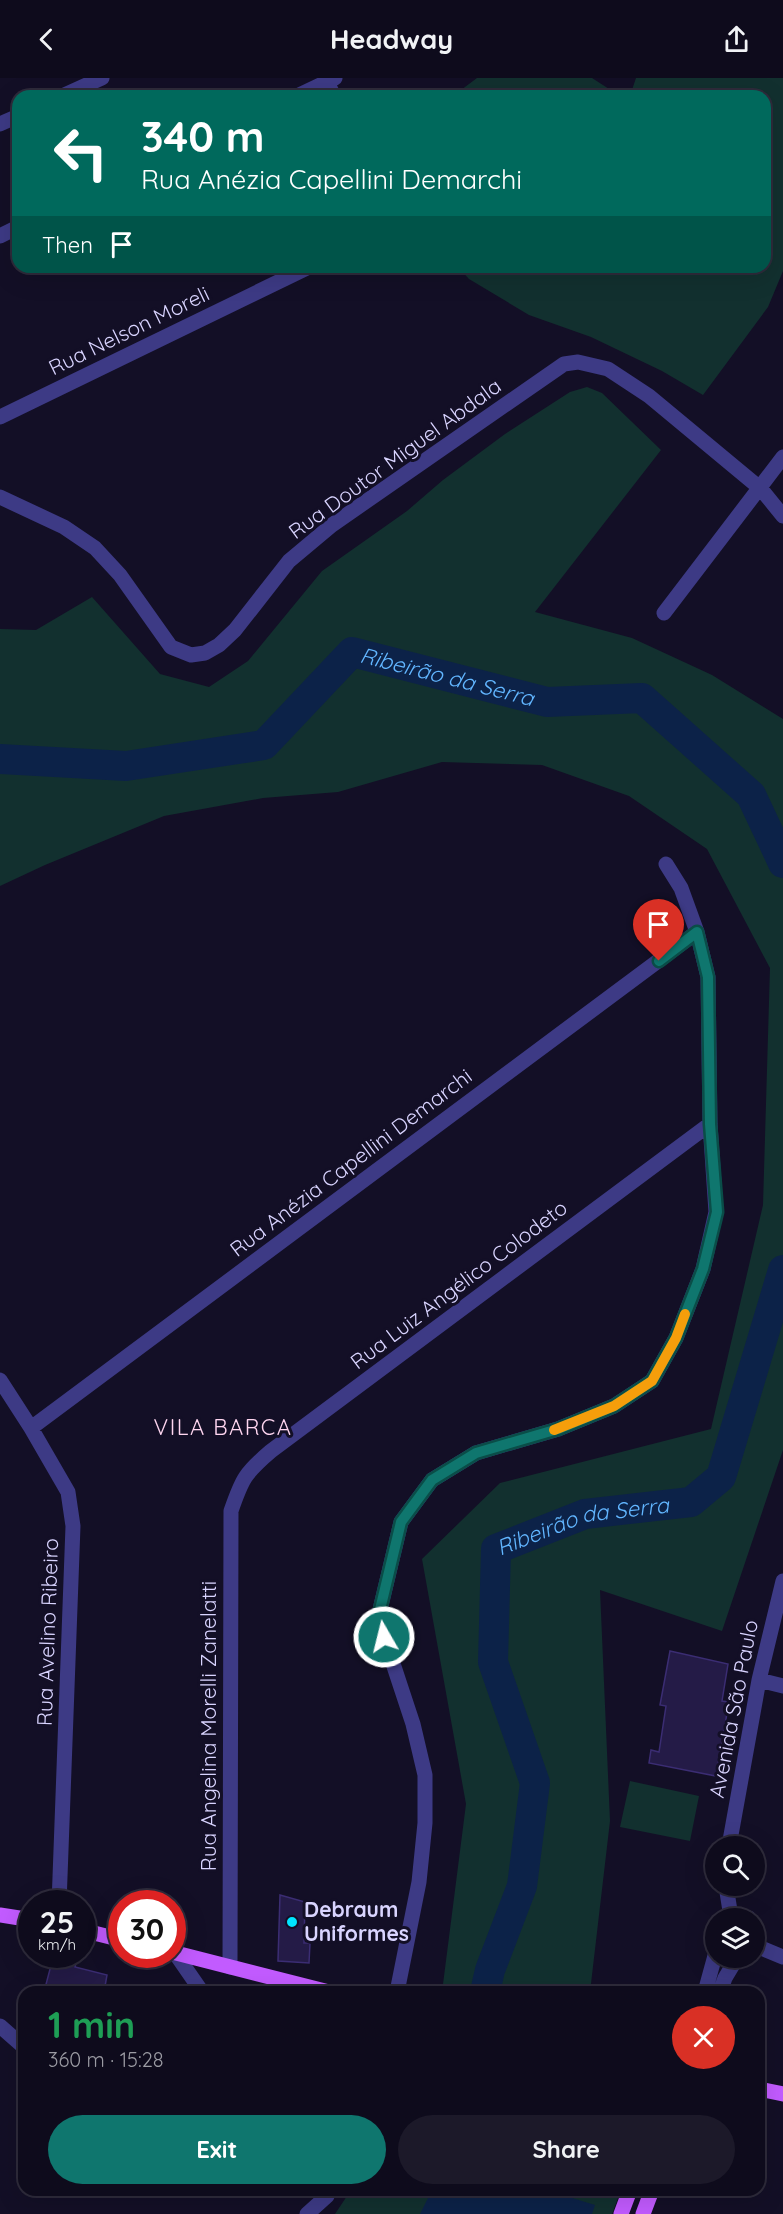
<!DOCTYPE html>
<meta charset="utf-8">
<style>
:root{--surface:#0e0b1c;--page:#1c1929;--text:#f1f3f6;--muted:#9b9ba3;--line:#2e2b3b;--accent:#0f766e}
body{margin:0;font-family:Quicksand,sans-serif;background:var(--page);color:var(--text);height:100vh;display:flex;flex-direction:column;font-size:22px;white-space:nowrap}
*{box-sizing:border-box;margin:0}
p{font-size:20px;color:var(--muted)}
.icon{flex:none;width:33px;height:33px;fill:none;stroke:currentColor;stroke-width:2;stroke-linecap:round;stroke-linejoin:round}
.map{position:relative;flex:1;overflow:hidden}
.panel{position:absolute;left:18px;top:1908px;width:747px;height:210px;display:flex;flex-direction:column;background:var(--surface);border-radius:18px;box-shadow:0 6px 24px #0002,0 0 0 2px var(--line)}
.panel>*{flex:none}
.banner{position:absolute;left:12px;top:12px;width:759px;height:183px;border-radius:18px;box-shadow:0 6px 24px #0002,0 0 0 2px var(--line);background:#00695c;color:#fff;overflow:hidden}
.fabs{position:absolute;left:705px;top:1758px;display:grid;gap:12px}
.fabs a{display:grid;place-items:center;width:60px;height:60px;border-radius:50%;background:var(--surface);box-shadow:0 6px 24px #0002,0 0 0 2px var(--line);font-size:30px}
.speed{position:absolute;left:18px;top:1812px;display:flex;gap:12px;font-size:30px;font-weight:700;text-align:center}
.speed>*{display:grid;place-content:center;width:78px;height:78px;border-radius:50%;background:var(--surface);box-shadow:0 6px 24px #0002,0 0 0 2px var(--line);line-height:1}
.speed small{font-size:15px;font-weight:400}
.speed .limit{border:9px solid #d22;background:#fff;color:#111}
.pin{position:absolute;display:grid;place-items:center;width:51px;height:51px;color:#fff;margin:-62px -26px;border-radius:50% 50% 50% 0;rotate:-45deg;box-shadow:0 0 6px #0007}
.pin .icon{rotate:45deg}
.me{position:absolute;width:66px;margin:-33px;rotate:352deg;stroke-linejoin:round;filter:drop-shadow(0 0 4px #0008)}
.turn{display:flex;align-items:center;gap:21px;height:126px;padding:0 30px;font-size:27px}
.turn .icon{width:78px;height:78px;stroke-width:2.5}
.turn b{display:block;font-size:42px;line-height:51px}
.then{display:flex;align-items:center;height:57px;padding:0 30px;background:#0003;gap:12px;font-size:22px}
.round{display:grid;place-items:center;flex:none;width:63px;height:63px;border-radius:32px;background:var(--page)}
.overview{display:flex;align-items:center;justify-content:space-between;height:102px;padding:0 30px}
h1{font-size:36px;font-weight:700;line-height:45px;color:#1e9e55}
.cta{display:flex;gap:12px;margin-top:auto;padding:12px 30px}
.cta a{flex:1;height:69px;border-radius:36px;background:var(--accent);color:#fff;font-size:24px;font-weight:700;line-height:69px;text-align:center}
.cta a+a{background:var(--page);color:var(--text)}
header{display:flex;justify-content:space-between;align-items:center;height:78px;padding:0 30px;background:var(--surface);font-size:27px;font-weight:700}
.map>svg:first-child{display:block}
</style>
<header><svg class="icon" aria-label="back" viewBox="0 0 24 24"><path d="M15 5l-7 7 7 7"/></svg>Headway<svg class="icon" aria-label="share" viewBox="0 0 24 24"><path d="M12 15V3M7 8l5-5 5 5M5 13v7h14v-7"/></svg></header>
<div class="map">
<svg width="783" height="2136" viewBox="0 0 783 2136">
<rect width="100%" height="100%" fill="#130f26"/>
<!-- green -->
<path fill="#12302f" d="M 477,0 L 592,0 L 620,18 L 453,18 Z
M 636,0 L 783,0 L 783,193 L 768,229 L 703,317 L 662,293 L 591,259 L 529,237 L 469,201 L 458,189 L 765,189 L 765,18 L 630,18 Z
M 587,309 L 602,315 L 661,372 L 535,534 L 632,560 L 712,597 L 783,641 L 783,1372 L 722,1553 L 600,1512 L 610,1743 L 590,1914 L 442,1914 L 466,1726 L 422,1481 L 500,1405 L 711,1351 L 763,1127 L 770,890 L 707,771 L 629,718 L 542,687 L 442,684 L 338,714 L 263,720 L 164,738 L 45,787 L 0,808 L 0,551 L 36,552 L 92,519 L 160,596 L 209,609 L 248,583 L 322,493 L 407,433 L 443,402 L 505,356 L 570,314 Z
M 630,1703 L 699,1718 L 690,1763 L 620,1749 Z
M 351,2112 L 621,2112 L 612,2136 L 335,2136 Z"/>
<!-- water -->
<path fill="#0c2248" d="M 432,2112 L 546,2112 L 595,2127 L 592,2136 L 420,2136 Z"/>
<g fill="none" stroke-linecap="round" stroke-linejoin="round">
<!-- river -->
<g stroke="#0c2248" stroke-width="30">
<path id="s1" d="M 0,681 L 126,688 L 264,667 L 352,574 L 547,624 L 642,620 L 751,717 L 783,785"/>
<path id="s2" d="M 485,1914 L 490,1892 L 522,1808 L 535,1705 L 493,1584 L 496,1471 L 585,1436 L 691,1424 L 721,1399 L 783,1192"/>
</g>
</g>
<!-- building -->
<path fill="#241b47" stroke="#3b2d73" stroke-width="1.5" d="M 670,1573 L 728,1586 L 722,1623 L 729,1624 L 716,1698 L 649,1685 L 651,1672 L 659,1674 L 666,1628 L 660,1627 Z
M 280,1817 L 305,1824 L 304,1865 L 310,1865 L 309,1885 L 278,1883 Z
M 54,1876 L 78,1876 L 75,1889 L 107,1897 L 104,1914 L 44,1914 Z"/>
<g fill="none" stroke-linecap="round" stroke-linejoin="round">
<!-- minor -->
<path stroke="#3d3a85" stroke-width="15" d="M 327,4 L 334,18
M 62,18 L 102,0
M 297,18 L 335,0
M 0,46 L 18,38
M 0,158 L 18,149
M 0,339 L 309,189
M 0,419 L 64,449 L 95,470 L 120,497 L 171,569 L 191,577 L 205,575 L 219,567 L 235,552 L 289,483 L 332,447 L 564,286 L 578,284 L 608,291 L 649,318 L 761,411 L 783,438
M 664,535 L 783,379
M 0,1302 L 31,1350 L 68,1414 L 73,1448 L 59,1826
M 31,1350 L 697,854
M 759,1602 L 783,1608
M 729,1768 L 759,1602 L 783,1503
M 726,1808 L 731,1839
M 728,1840 L 737,1837 L 749,1840
M 754,1847 L 757,1858 L 754,1865
M 754,1867 L 783,1879
M 175,1875 L 202,1914
M 230,1889 L 231,1433 C 242,1401 245,1395 271,1373 L 710,1046
M 397,1914 L 419,1804 L 425,1745 L 425,1697 L 413,1646 L 378,1540 L 401,1444 L 432,1402 L 476,1375 L 558,1351 L 614,1328 L 652,1303 L 676,1260 L 703,1191 L 716,1134 L 710,1046 L 708,899 L 697,854 L 681,810 L 666,786
M 705,1914 L 716,1874
M 720,1914 L 725,1900 L 737,1880
M 0,1948 L 24,1969
M 307,2136 L 327,2118 L 330,2112"/>
<!-- major -->
<path stroke="#c25bff" stroke-width="15" d="M 0,1837 L 32,1842
M 82,1852 L 122,1862
M 172,1874 L 329,1914
M 759,2011 L 783,2016
M 621,2136 L 630,2112
M 643,2136 L 652,2112"/>
</g>
<g fill="none" stroke-linecap="round" stroke-linejoin="round">
<!-- route casing -->
<g stroke="#0a4d48" stroke-width="15">
<path id="route" d="M 384,1559 L 378,1540 L 401,1444 L 432,1402 L 476,1375 L 558,1351 L 614,1328 L 652,1303 L 676,1260 L 703,1191 L 717,1134 L 710,1046 L 708,899 L 697,854 L 659,883"/>
</g>
<!-- route -->
<use href="#route" stroke="#0f766e" stroke-width="10"/>
<!-- slow -->
<path stroke="#f59e0b" stroke-width="10" d="M 554,1352 L 614,1328 L 652,1303 L 676,1260 L 685,1236"/>
</g>
<!-- markers -->
<circle fill="#00e5ff" stroke="#130f26" stroke-width="2" cx="292" cy="1844" r="6"/>
<g text-anchor="middle" stroke-width="6" stroke-linejoin="round" paint-order="stroke">
<!-- street labels -->
<g font-size="21" fill="#d9d4ff" stroke="#130f26">
<text transform="translate(129 253) rotate(-26)" y="7">Rua Nelson Moreli</text>
<text transform="translate(395 381) rotate(-36)" y="7">Rua Doutor Miguel Abdala</text>
<text transform="translate(351 1085) rotate(-37)" y="7">Rua Anézia Capellini Demarchi</text>
<text transform="translate(459 1207) rotate(-37)" y="7">Rua Luiz Angélico Colodeto</text>
<text transform="translate(48 1554) rotate(-88)" y="7">Rua Avelino Ribeiro</text>
<text transform="translate(734 1631) rotate(-79)" y="7">Avenida São Paulo</text>
<text transform="translate(209 1648) rotate(-90)" y="7">Rua Angelina Morelli Zanelatti</text>
</g>
<!-- poi labels -->
<g font-size="21" font-weight="bold" fill="#d9d4ff" stroke="#130f26" text-anchor="start">
<text x="304" y="1839">Debraum<tspan x="304" dy="24">Uniformes</tspan></text>
</g>
<!-- water labels -->
<g font-size="22" font-style="italic" fill="#62b6ff" stroke="#130f26">
<text dy="8" stroke="none"><textPath href="#s1" startOffset="492">Ribeirão da Serra</textPath></text>
<text dy="8" stroke="none"><textPath href="#s2" startOffset="548">Ribeirão da Serra</textPath></text>
</g>
<!-- neighbourhood labels -->
<g font-size="22" letter-spacing="1.5" fill="#ffd6f0" stroke="#130f26">
<text x="223" y="1357">VILA BARCA</text>
</g>
</g>
</svg>
<div class="fabs">
<a><svg class="icon" aria-label="search" viewBox="0 0 24 24"><circle cx="10" cy="10" r="6"/><path d="M15 15l6 6"/></svg></a>
<a><svg class="icon" aria-label="layers" viewBox="0 0 24 24"><path d="M12 4l9 5-9 5-9-5zM3 14l9 5 9-5"/></svg></a>
</div>
<div class="speed"><div>25<small>km/h</small></div><div class="limit">30</div></div>
<div class="pin" style="left:659px;top:883px;background:#d93025"><svg class="icon" aria-label="arrive" viewBox="0 0 24 24"><path d="M6 21V4h12l-3 4 3 4H6"/></svg></div>
<svg class="me" style="left:384px;top:1559px" viewBox="-20 -20 40 40"><circle r="17" fill="#0f766e" stroke="#fff" stroke-width="3"/><path d="M0-11L8 9 0 5-8 9z" fill="#fff"/></svg>
<div class="banner">
<div class="turn"><svg class="icon" aria-label="left" viewBox="0 0 24 24"><path d="M17 20v-9H6M10 6l-5 5 5 5"/></svg><div><b>340 m</b>Rua Anézia Capellini Demarchi</div></div>
<div class="then">Then<svg class="icon" aria-label="arrive" viewBox="0 0 24 24"><path d="M6 21V4h12l-3 4 3 4H6"/></svg></div>
</div>
<section class="panel">
<div class="overview"><div><h1>1 min</h1><p>360 m · 15:28</p></div><a class="round" style="background:#d93025;color:#fff"><svg class="icon" aria-label="close" viewBox="0 0 24 24"><path d="M6 6l12 12M18 6L6 18"/></svg></a></div>
<div class="cta"><a>Exit</a><a>Share</a></div>
</section>
</div>
